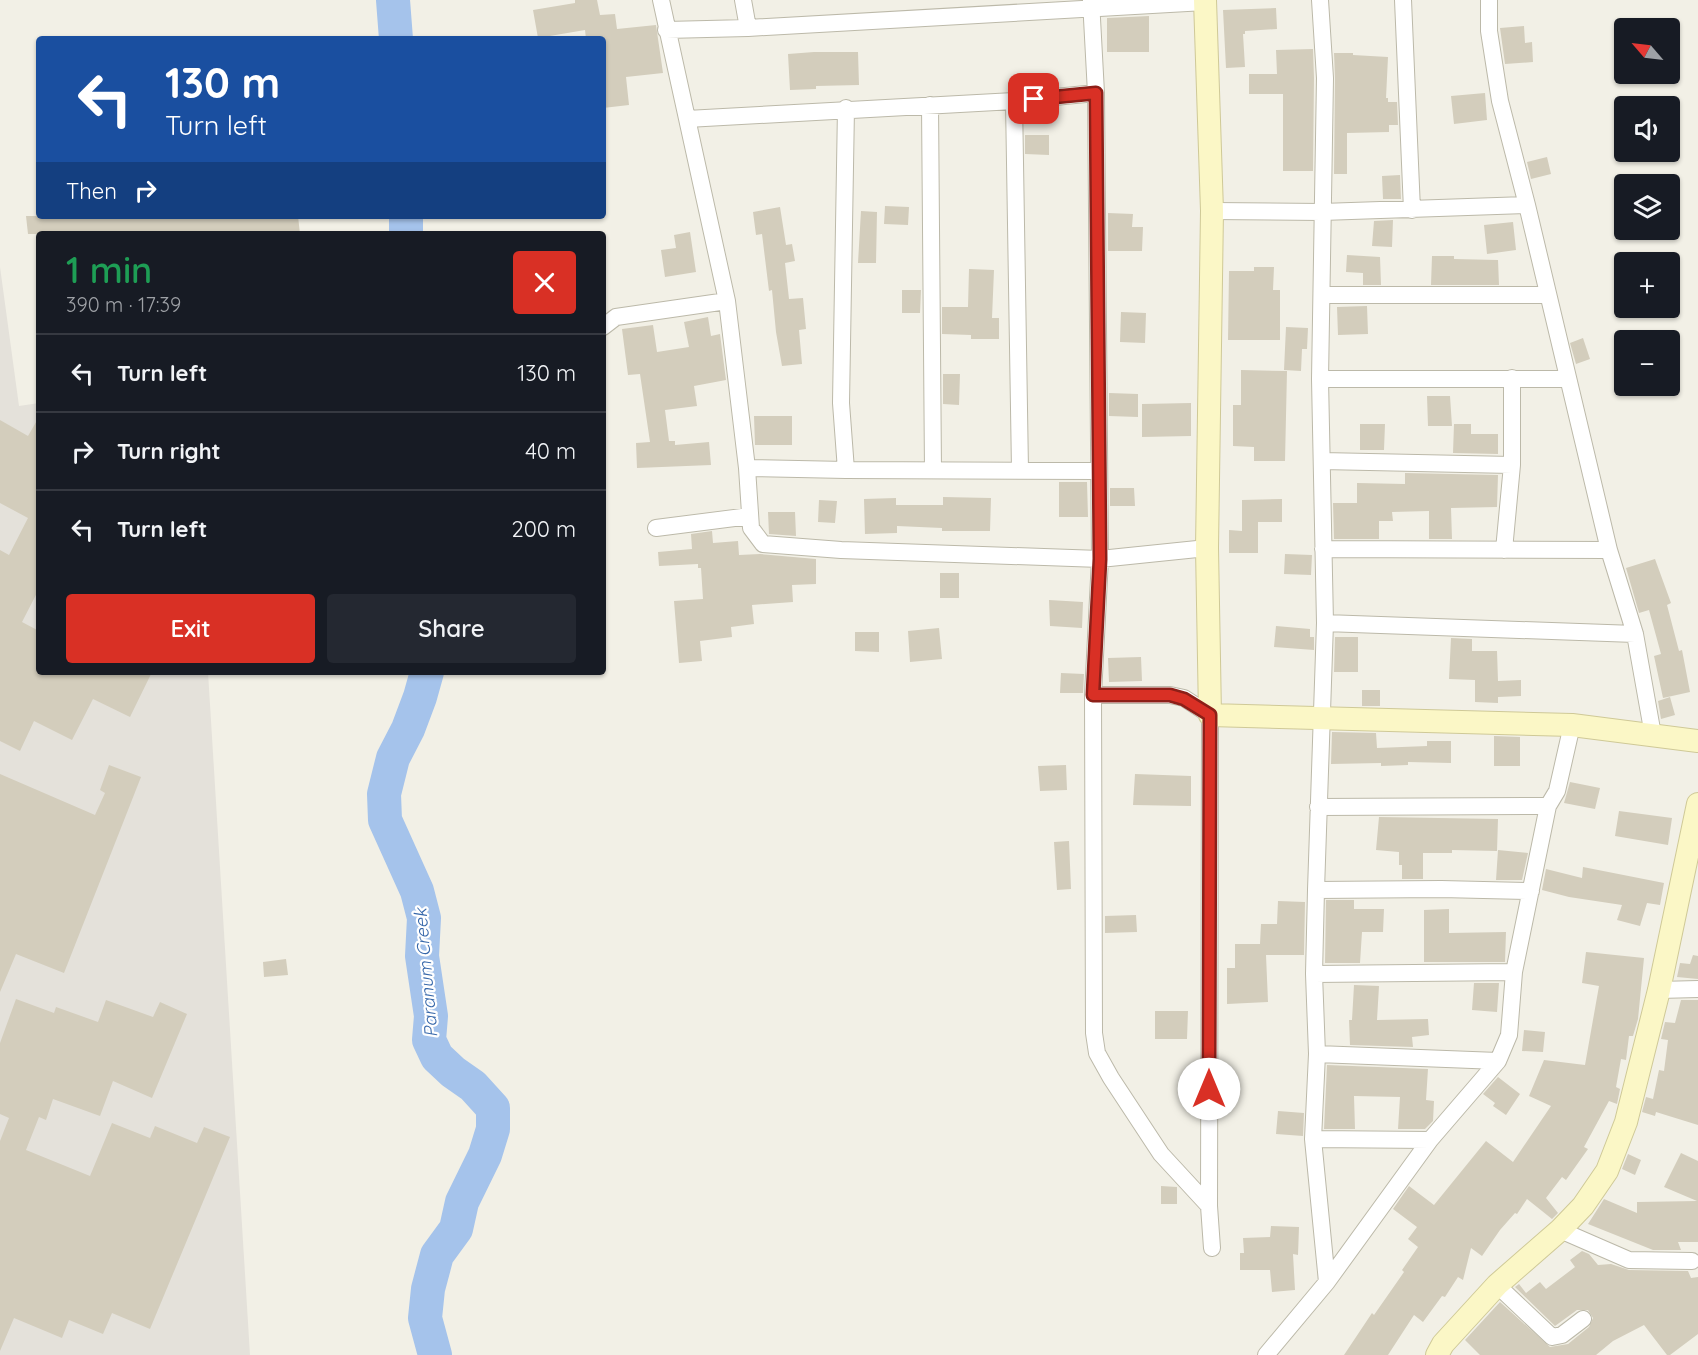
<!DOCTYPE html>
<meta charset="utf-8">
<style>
:root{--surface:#171b24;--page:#242831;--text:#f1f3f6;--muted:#9ea1a6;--line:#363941;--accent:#d93025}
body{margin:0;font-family:Quicksand,sans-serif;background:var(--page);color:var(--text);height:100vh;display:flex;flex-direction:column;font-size:22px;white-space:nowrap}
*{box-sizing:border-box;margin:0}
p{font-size:20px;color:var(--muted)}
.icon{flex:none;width:33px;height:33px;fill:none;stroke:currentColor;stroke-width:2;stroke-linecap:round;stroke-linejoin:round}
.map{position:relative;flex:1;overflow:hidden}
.details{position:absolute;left:36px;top:231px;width:570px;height:444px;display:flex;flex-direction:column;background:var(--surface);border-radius:6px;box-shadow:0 2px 4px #0004}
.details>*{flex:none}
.hud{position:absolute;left:36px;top:36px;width:570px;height:183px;border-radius:6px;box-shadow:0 2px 4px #0004;background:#1a4fa0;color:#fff;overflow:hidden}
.needle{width:39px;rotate:298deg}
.buttons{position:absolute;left:1614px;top:18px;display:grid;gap:12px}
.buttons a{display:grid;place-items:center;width:66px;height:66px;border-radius:6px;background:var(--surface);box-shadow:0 2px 4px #0004;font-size:30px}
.pin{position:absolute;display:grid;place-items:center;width:51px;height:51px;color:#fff;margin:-26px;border-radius:12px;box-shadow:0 3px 9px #0006}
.me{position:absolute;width:66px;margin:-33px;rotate:0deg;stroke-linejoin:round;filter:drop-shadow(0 0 4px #0008)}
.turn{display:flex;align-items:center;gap:21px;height:126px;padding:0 30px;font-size:27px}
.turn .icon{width:78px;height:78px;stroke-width:2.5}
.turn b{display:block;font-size:42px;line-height:51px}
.then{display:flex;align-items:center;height:57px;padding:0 30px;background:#0003;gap:12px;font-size:22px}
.round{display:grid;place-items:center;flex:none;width:63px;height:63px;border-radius:6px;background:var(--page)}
.summary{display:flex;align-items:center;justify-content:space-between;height:102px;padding:0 30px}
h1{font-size:36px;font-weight:600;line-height:45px;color:#1e9e55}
.cta{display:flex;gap:12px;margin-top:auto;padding:12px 30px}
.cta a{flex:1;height:69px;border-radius:6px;background:var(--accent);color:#fff;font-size:24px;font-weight:600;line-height:69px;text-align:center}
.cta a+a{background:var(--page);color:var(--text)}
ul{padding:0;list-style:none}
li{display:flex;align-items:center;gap:18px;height:78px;padding:0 30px;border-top:2px solid var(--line)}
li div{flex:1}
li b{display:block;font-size:22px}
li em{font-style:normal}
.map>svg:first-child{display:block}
</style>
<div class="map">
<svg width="1698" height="1355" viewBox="0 0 1698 1355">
<rect width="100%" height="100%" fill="#f2f0e6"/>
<!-- industrial -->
<path fill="#e4e1da" d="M 0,267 L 19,406 L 39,403 L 39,672 L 208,672 L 250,1355 L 0,1355 Z"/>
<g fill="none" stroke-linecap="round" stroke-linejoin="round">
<!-- river -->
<path stroke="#a5c3eb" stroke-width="34" d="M 393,0 L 396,39
M 406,216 L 406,234
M 427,672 L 420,697 L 408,729 L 393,758 L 384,794 L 385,820 L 417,891 L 424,918 L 422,956 L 431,1016 L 429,1040 L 437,1057 L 453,1072 L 473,1086 L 493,1108 L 493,1129 L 485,1155 L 462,1202 L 456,1229 L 437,1255 L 428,1289 L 425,1318 L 435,1355"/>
</g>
<!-- building -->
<path fill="#d3cdbc" d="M 575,0 L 597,0 L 600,15 L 615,14 L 617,29 L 656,25 L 663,73 L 626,77 L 629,105 L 603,108 L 603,39 L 586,39 L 585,30 L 538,38 L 533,10 L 575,3 Z
M 1276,8 L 1277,29 L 1245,31 L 1245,34 L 1243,34 L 1245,67 L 1226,68 L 1223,10 Z
M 1149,16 L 1149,52 L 1107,52 L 1107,18 Z
M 1524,26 L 1525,43 L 1532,42 L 1533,62 L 1505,64 L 1500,28 Z
M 1313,49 L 1314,78 L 1313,171 L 1283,171 L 1283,94 L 1249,94 L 1249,74 L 1277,74 L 1276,50 Z
M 814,52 L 858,52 L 859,85 L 816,86 L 816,89 L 790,90 L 788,54 Z
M 1334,53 L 1353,53 L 1353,55 L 1388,57 L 1386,98 L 1388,98 L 1388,102 L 1397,102 L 1398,125 L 1389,125 L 1389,132 L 1347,133 L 1347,174 L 1334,174 L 1335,78 Z
M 1485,93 L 1487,120 L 1454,124 L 1451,96 Z
M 1025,135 L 1049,135 L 1049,155 L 1025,154 Z
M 1547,157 L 1551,174 L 1531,179 L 1527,162 Z
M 1400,175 L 1401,199 L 1383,199 L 1382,176 Z
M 885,206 L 909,207 L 908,225 L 884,224 Z
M 780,207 L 786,245 L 792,244 L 795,261 L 785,263 L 789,299 L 803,298 L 806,329 L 799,330 L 802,364 L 782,366 L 776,332 L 772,290 L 769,291 L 762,234 L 756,235 L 753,212 Z
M 861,211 L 877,212 L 876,263 L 858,263 Z
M 1108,213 L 1133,214 L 1132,227 L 1143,227 L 1142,251 L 1108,251 Z
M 26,216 L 298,216 L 300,234 L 28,234 Z
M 1393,220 L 1392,247 L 1372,246 L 1374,221 Z
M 1513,222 L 1516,250 L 1487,254 L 1484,225 Z
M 690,232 L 696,272 L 665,277 L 661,250 L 676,248 L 674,235 Z
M 1347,255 L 1380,257 L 1381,285 L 1363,285 L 1363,273 L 1346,272 Z
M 1432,256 L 1454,256 L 1454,259 L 1498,260 L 1499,285 L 1431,285 Z
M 1254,267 L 1274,267 L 1273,290 L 1280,290 L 1280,340 L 1228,340 L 1229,271 L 1254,271 Z
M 969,269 L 994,270 L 992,318 L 999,318 L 999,339 L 971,339 L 971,335 L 942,334 L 942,307 L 968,307 Z
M 902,290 L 921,290 L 920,313 L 902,313 Z
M 1367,306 L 1368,334 L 1338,335 L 1337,307 Z
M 1121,312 L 1146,313 L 1145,343 L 1120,342 Z
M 708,317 L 711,336 L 720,334 L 726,380 L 694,386 L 697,406 L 665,410 L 669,441 L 675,441 L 675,445 L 709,442 L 711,465 L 637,468 L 636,443 L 650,442 L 640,374 L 628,375 L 622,329 L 653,325 L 657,352 L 689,347 L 684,322 Z
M 1286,327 L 1308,328 L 1307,349 L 1302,349 L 1301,371 L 1284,370 Z
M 1583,338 L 1590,359 L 1576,364 L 1570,343 Z
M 1241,370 L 1287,371 L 1285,461 L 1254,461 L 1254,447 L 1233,446 L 1233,405 L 1241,405 Z
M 943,374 L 960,374 L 959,405 L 943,404 Z
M 1109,393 L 1138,394 L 1138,417 L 1109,416 Z
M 1427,396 L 1450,396 L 1452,426 L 1428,426 Z
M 1191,403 L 1191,436 L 1142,437 L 1142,404 Z
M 754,416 L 792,416 L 792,445 L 755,445 Z
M 39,417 L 39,589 L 22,622 L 39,631 L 39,672 L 152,672 L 130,717 L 93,699 L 72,740 L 34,721 L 20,751 L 0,741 L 0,550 L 9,555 L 28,518 L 0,503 L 0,420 L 28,436 Z
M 1360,424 L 1385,424 L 1384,450 L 1360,450 Z
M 1454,424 L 1471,424 L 1471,434 L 1498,434 L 1498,454 L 1453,453 Z
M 1405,473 L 1498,475 L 1497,507 L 1451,508 L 1452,539 L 1429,539 L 1429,511 L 1392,512 L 1393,521 L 1379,521 L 1379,539 L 1334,539 L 1333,503 L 1357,503 L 1357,483 L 1405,484 Z
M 1059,482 L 1087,482 L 1088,517 L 1059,517 Z
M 1110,488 L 1134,488 L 1135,506 L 1110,506 Z
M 943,497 L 991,498 L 990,531 L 942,531 L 942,528 L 897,526 L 897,533 L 865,534 L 864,499 L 896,498 L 896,505 L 943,505 Z
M 1282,499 L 1282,522 L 1258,522 L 1258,553 L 1229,553 L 1229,530 L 1242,531 L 1242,500 Z
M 819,500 L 837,501 L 835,523 L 818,522 Z
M 768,512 L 795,512 L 796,536 L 769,534 Z
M 712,531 L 713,543 L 738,541 L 739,555 L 760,554 L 816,559 L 816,584 L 792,585 L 793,602 L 752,605 L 754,624 L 731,627 L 732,637 L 700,641 L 702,661 L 679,663 L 674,601 L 703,599 L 701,568 L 698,568 L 698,564 L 659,566 L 658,552 L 692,549 L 691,534 Z
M 1285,554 L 1312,555 L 1311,575 L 1284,574 Z
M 1655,559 L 1671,603 L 1667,605 L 1679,651 L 1682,650 L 1690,692 L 1663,698 L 1654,656 L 1661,654 L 1649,610 L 1639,613 L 1626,568 Z
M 940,573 L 959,573 L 959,598 L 940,598 Z
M 1049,600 L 1083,602 L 1082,628 L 1050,626 Z
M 1276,626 L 1310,629 L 1310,637 L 1314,637 L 1314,650 L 1274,647 Z
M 939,628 L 942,659 L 910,662 L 908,631 Z
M 855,632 L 879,632 L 879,652 L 855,651 Z
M 1335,637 L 1358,637 L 1358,672 L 1334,672 Z
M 1451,638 L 1472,639 L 1472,651 L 1497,651 L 1498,681 L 1521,680 L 1521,696 L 1498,697 L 1498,703 L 1475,702 L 1475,680 L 1449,679 Z
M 1141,657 L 1142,681 L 1109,682 L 1108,658 Z
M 1061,673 L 1084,674 L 1083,693 L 1060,693 Z
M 1362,690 L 1380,690 L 1380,706 L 1362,706 Z
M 1670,697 L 1675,715 L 1661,719 L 1658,701 Z
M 1332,732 L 1376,733 L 1377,748 L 1427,746 L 1427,741 L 1451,741 L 1451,763 L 1408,762 L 1408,765 L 1381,766 L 1381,763 L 1331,764 Z
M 1494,736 L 1520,737 L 1520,766 L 1494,766 Z
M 109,765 L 141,777 L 64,973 L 16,954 L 0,992 L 0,774 L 95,815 L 105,793 L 100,790 Z
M 1066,765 L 1067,790 L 1040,791 L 1038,766 Z
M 1135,774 L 1191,776 L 1191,806 L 1133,805 Z
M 1570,782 L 1600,788 L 1595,809 L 1564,803 Z
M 1619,811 L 1672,818 L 1668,845 L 1615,836 Z
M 1379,817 L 1498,819 L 1497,851 L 1452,850 L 1452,853 L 1423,853 L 1423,879 L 1402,879 L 1402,865 L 1399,865 L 1399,852 L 1376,850 Z
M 1069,841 L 1071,889 L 1057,890 L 1054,842 Z
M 1498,850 L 1528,853 L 1522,880 L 1496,880 Z
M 1583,867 L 1664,883 L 1660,905 L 1647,903 L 1640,926 L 1617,920 L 1622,905 L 1569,897 L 1542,890 L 1546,869 L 1582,878 Z
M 1326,900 L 1354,900 L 1354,909 L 1384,909 L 1383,932 L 1362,932 L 1360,963 L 1325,963 Z
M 1278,901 L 1305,902 L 1304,955 L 1266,955 L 1268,1002 L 1227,1004 L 1227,968 L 1235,968 L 1235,944 L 1260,944 L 1261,924 L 1277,924 Z
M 1449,909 L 1449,933 L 1506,932 L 1505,962 L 1424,962 L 1424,910 Z
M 1136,915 L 1137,932 L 1105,933 L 1105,916 Z
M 1586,952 L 1644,958 L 1638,1019 L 1633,1036 L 1629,1036 L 1626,1060 L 1621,1059 L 1616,1087 L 1620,1089 L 1617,1104 L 1609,1101 L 1584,1147 L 1588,1149 L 1566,1180 L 1562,1177 L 1546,1198 L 1558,1213 L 1552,1219 L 1527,1199 L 1517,1214 L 1515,1213 L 1500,1230 L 1482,1256 L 1471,1248 L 1463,1280 L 1458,1277 L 1445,1297 L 1442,1296 L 1423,1322 L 1414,1315 L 1388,1355 L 1344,1355 L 1372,1313 L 1374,1315 L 1404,1272 L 1402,1270 L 1418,1247 L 1408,1239 L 1417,1227 L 1393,1209 L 1409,1186 L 1434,1205 L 1486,1141 L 1513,1162 L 1551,1106 L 1529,1096 L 1544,1060 L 1585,1065 L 1599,986 L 1582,983 Z
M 1693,955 L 1698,956 L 1698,979 L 1677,977 L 1680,963 L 1690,964 Z
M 286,959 L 288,975 L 264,977 L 263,962 Z
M 1474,983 L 1499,983 L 1497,1012 L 1472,1010 Z
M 1354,985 L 1379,986 L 1377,1020 L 1428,1019 L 1429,1035 L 1412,1037 L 1413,1047 L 1350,1045 L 1349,1020 L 1352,1020 Z
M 16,999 L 54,1013 L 56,1007 L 98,1022 L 106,1000 L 153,1017 L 160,1002 L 187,1014 L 152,1098 L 113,1081 L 100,1116 L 53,1099 L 46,1120 L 39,1117 L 26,1150 L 90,1176 L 112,1123 L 150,1138 L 155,1126 L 197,1143 L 204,1127 L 230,1137 L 150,1329 L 112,1313 L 103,1334 L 69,1320 L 62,1338 L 14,1318 L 0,1351 L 0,1141 L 9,1118 L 0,1114 L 0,1043 Z
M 1681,1000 L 1698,1000 L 1698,1125 L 1656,1112 L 1655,1116 L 1642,1112 L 1646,1097 L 1653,1099 L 1659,1070 L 1664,1071 L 1668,1040 L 1661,1039 L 1665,1022 L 1675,1023 Z
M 1155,1011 L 1188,1011 L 1187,1039 L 1155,1039 Z
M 1524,1030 L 1545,1032 L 1543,1052 L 1522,1051 Z
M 1327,1065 L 1428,1069 L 1426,1100 L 1434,1101 L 1433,1121 L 1425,1129 L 1398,1129 L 1400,1097 L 1354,1096 L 1355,1129 L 1324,1129 Z
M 1498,1077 L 1520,1094 L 1506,1115 L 1493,1106 L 1495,1103 L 1483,1094 Z
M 1278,1111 L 1304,1113 L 1303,1136 L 1276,1134 Z
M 1681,1153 L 1698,1161 L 1698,1242 L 1678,1242 L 1681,1250 L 1653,1250 L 1588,1224 L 1604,1199 L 1637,1213 L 1637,1202 L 1697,1201 L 1664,1187 Z
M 1628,1154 L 1641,1160 L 1635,1175 L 1622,1169 Z
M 1161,1186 L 1177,1187 L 1177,1204 L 1161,1204 Z
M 1271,1226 L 1299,1227 L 1298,1255 L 1293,1254 L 1295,1290 L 1272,1292 L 1270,1270 L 1240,1270 L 1240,1253 L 1244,1253 L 1243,1238 L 1270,1237 Z
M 1582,1251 L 1589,1254 L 1598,1265 L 1611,1264 L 1629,1270 L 1688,1271 L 1691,1278 L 1698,1277 L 1698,1334 L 1670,1355 L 1667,1355 L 1644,1325 L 1613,1341 L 1596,1355 L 1480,1355 L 1465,1340 L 1500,1302 L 1550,1347 L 1568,1344 L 1589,1327 L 1593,1318 L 1588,1310 L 1577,1310 L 1555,1326 L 1515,1287 L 1519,1284 L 1526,1293 L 1540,1282 L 1546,1289 L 1575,1267 L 1570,1260 Z"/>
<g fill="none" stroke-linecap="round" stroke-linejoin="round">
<!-- street casing -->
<g stroke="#bcb9a9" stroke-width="18">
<path id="street" d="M 661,0 L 727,301 L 747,468 L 751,528 L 763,544 L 841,550 L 1100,559 L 1207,548
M 743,0 L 748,28
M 1091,0 L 1096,93 L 1100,559 L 1093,695 L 1094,1033 L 1097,1053 L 1111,1078 L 1161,1154 L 1209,1206
M 1320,0 L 1325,78 L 1320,379 L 1325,623 L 1316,890 L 1314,974 L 1317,1054 L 1313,1139 L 1327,1282
M 1403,0 L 1412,210
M 1489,0 L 1489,31 L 1500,101 L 1527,205 L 1609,550 L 1635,634 L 1653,735
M 666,30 L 748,28 L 1205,2
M 1014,101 L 1020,470
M 930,105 L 933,470
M 687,119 L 1014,101 L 1096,93
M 1212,211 L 1322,212 L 1527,205
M 1322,295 L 1548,295
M 603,327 L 616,317 L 727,301
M 1320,379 L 1568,379
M 1322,461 L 1512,465
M 747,468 L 846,470 L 1099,471
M 846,470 L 841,403 L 846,108
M 656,528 L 750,516
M 1323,549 L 1609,550
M 1504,550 L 1512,465 L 1512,378
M 1325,623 L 1635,634
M 1093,695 L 1170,695 L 1184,698 L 1210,715 L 1209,1206 L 1212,1248
M 1318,807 L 1548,806
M 1316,890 L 1441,889 L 1531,891
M 1314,974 L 1514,972
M 1659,990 L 1698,989
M 1317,1054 L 1498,1061
M 1313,1139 L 1430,1140
M 1560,1230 L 1629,1260 L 1692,1261
M 1497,1285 L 1552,1337 L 1562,1335 L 1583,1319
M 1266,1355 L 1327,1282 L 1430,1140 L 1498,1061 L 1509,1035 L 1514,972 L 1548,806 L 1557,791 L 1572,725"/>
</g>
<!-- secondary casing -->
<g stroke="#cfc997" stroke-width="24">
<path id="secondary" d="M 1205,0 L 1212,211 L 1207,548 L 1210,715 L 1572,725 L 1698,741
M 1437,1355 L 1443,1344 L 1497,1285 L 1560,1230 L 1583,1206 L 1607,1171 L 1626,1122 L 1659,990 L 1698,804"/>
</g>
<!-- street -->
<use href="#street" stroke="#fff" stroke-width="16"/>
<!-- secondary -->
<use href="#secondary" stroke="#fbf7c6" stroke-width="22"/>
</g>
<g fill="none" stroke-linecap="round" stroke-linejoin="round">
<!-- route casing -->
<g stroke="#8d1f18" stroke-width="15">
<path id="route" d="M 1034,99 L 1096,93 L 1100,559 L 1093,695 L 1170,695 L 1184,699 L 1210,715 L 1209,1089"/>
</g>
<!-- route -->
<use href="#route" stroke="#d93025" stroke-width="10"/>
</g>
<g text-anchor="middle" stroke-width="4.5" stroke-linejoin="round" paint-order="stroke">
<!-- water labels -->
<g font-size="18" font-style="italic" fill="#3566a9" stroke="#fff">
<text transform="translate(426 973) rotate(-95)" y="6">Paranum Creek</text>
</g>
</g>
</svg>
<div class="buttons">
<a><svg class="needle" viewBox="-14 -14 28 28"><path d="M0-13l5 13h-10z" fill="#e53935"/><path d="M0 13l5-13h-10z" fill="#9ea1a6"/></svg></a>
<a><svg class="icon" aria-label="sound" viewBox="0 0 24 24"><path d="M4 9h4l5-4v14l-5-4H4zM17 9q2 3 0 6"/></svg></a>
<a><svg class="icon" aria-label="layers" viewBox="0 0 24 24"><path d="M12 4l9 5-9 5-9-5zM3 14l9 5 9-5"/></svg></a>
<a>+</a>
<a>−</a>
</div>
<div class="pin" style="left:1034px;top:99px;background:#d93025"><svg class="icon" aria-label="arrive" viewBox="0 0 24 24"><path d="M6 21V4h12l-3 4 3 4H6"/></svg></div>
<svg class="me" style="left:1209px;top:1089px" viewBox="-20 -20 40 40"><circle r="19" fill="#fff"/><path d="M0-13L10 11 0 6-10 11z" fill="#d93025"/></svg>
<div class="hud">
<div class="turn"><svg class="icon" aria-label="left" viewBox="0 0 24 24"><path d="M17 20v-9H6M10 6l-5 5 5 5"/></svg><div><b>130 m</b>Turn left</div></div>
<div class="then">Then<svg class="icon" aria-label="right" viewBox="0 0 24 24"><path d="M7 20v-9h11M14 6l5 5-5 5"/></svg></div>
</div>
<section class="details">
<div class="summary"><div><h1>1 min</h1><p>390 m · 17:39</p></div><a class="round" style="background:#d93025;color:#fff"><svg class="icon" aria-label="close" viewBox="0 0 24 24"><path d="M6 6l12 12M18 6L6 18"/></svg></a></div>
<ul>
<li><svg class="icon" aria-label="left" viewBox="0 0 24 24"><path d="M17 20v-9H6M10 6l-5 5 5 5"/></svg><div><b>Turn left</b></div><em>130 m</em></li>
<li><svg class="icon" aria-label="right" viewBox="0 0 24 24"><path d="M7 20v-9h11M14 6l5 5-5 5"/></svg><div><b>Turn right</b></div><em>40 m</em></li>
<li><svg class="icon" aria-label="left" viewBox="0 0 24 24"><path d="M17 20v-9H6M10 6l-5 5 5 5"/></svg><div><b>Turn left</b></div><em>200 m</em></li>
</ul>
<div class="cta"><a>Exit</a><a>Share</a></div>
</section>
</div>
